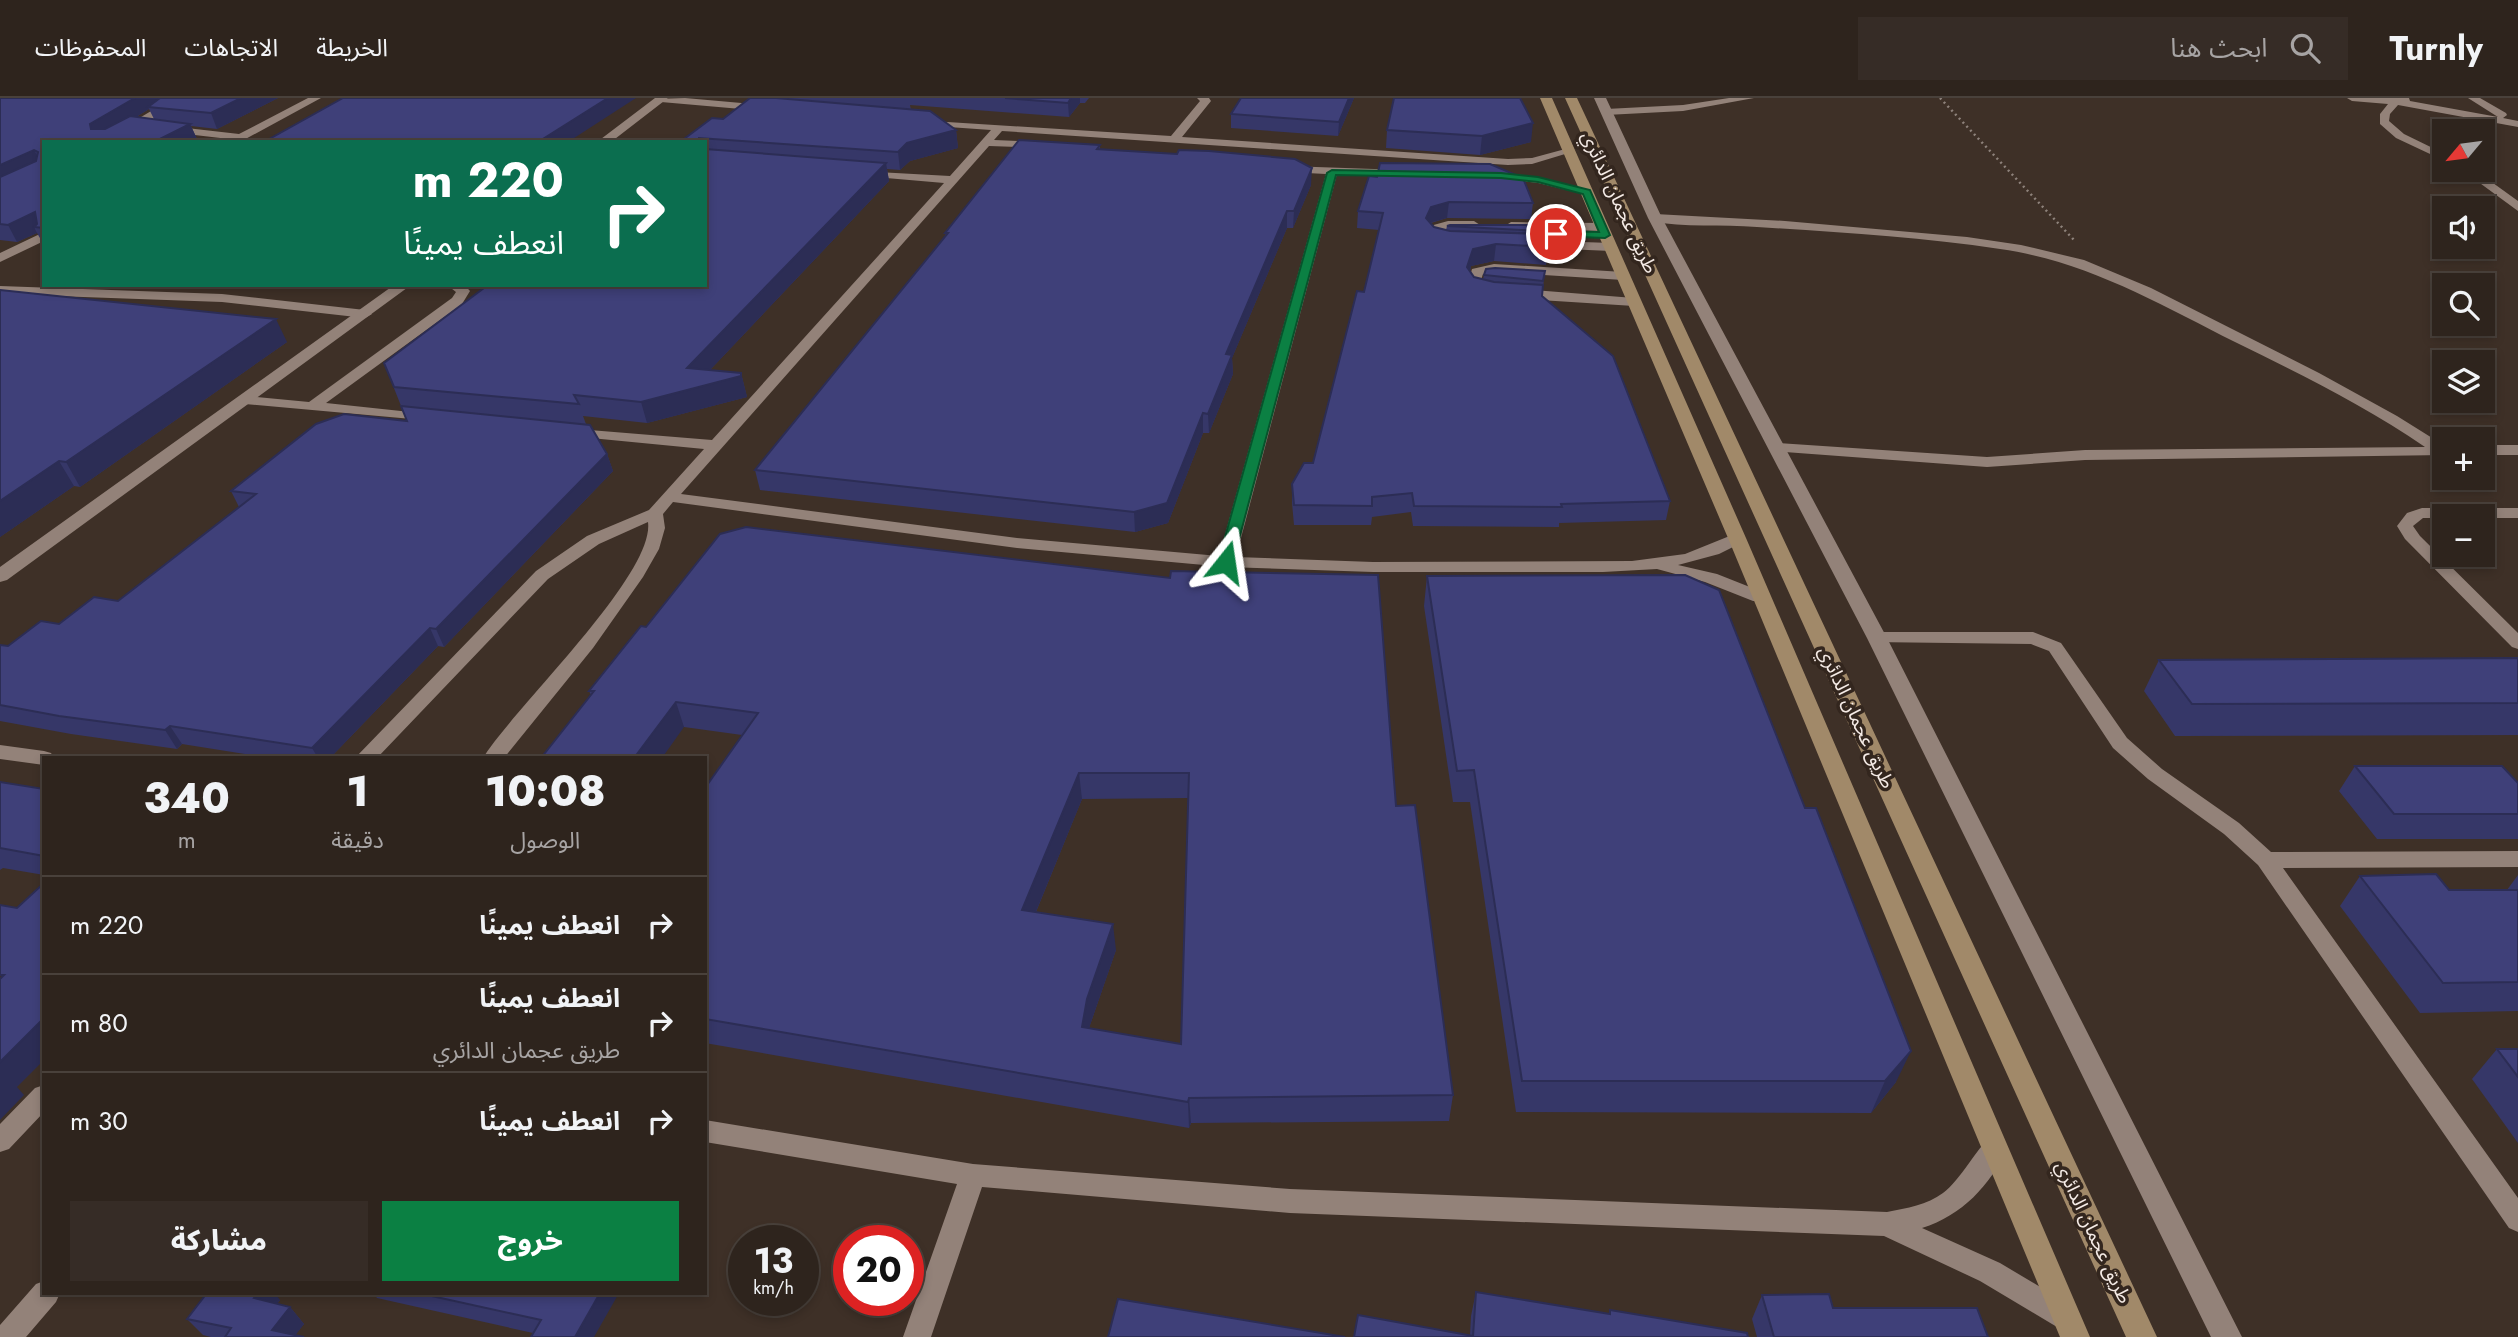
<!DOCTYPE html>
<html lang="ar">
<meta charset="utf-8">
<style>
:root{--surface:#2e241d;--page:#362c26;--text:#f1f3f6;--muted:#a7a4a4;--line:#49413b;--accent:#0b8043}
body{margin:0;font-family:Jost,"Noto Sans Arabic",sans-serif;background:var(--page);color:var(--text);direction:rtl;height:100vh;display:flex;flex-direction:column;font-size:26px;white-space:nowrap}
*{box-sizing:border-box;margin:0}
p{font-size:23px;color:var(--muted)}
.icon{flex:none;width:38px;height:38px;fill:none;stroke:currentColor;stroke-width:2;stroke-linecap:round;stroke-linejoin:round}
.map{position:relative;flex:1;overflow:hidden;direction:ltr}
.drawer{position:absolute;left:42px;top:658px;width:665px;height:539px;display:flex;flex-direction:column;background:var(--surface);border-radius:0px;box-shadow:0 4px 10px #0003,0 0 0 2px var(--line);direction:rtl}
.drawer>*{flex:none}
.banner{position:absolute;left:42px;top:42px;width:665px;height:147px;border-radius:0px;box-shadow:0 4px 10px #0003,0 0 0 2px var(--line);direction:rtl;background:#0b6e4f;color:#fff;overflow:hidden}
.needle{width:46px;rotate:241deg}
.tools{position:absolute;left:2432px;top:21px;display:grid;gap:14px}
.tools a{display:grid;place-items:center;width:63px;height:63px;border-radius:0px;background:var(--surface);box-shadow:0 4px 10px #0003,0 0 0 2px var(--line);font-size:35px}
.speed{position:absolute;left:728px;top:1127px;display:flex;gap:14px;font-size:35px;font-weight:700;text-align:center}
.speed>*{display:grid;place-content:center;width:91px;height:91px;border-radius:50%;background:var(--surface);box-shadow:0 4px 10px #0003,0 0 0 2px var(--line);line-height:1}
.speed small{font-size:18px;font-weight:400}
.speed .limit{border:10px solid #d22;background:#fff;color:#111}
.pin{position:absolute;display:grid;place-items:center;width:60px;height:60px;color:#fff;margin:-30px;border:4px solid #fff;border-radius:50%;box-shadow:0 2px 7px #0007}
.me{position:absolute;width:77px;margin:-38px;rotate:15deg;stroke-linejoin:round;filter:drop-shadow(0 0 5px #0008)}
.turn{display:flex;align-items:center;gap:24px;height:147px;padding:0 28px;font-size:32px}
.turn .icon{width:91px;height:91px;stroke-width:2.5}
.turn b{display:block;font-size:49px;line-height:60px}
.eta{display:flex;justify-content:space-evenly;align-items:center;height:119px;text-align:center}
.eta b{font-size:42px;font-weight:800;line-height:49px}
.primary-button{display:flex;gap:14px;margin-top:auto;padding:14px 28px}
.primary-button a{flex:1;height:80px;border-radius:0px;background:var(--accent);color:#fff;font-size:28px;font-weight:800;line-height:80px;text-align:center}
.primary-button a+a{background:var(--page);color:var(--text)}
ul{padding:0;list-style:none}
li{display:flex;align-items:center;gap:21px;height:98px;padding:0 28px;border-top:2px solid var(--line)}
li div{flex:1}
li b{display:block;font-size:26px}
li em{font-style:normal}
header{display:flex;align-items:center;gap:42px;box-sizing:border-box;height:98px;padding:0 35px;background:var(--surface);border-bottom:2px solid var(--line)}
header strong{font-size:33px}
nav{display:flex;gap:38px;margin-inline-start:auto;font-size:24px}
.search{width:490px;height:63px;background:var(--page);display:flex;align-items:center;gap:18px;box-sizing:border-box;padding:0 24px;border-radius:0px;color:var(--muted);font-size:26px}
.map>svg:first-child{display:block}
</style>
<header>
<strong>Turnly</strong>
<div class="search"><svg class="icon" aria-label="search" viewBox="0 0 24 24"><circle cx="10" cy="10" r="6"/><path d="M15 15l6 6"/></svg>ابحث هنا</div>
<nav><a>الخريطة</a><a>الاتجاهات</a><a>المحفوظات</a></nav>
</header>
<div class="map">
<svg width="2518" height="1239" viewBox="0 0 2518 1239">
<rect width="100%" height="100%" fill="#3e3027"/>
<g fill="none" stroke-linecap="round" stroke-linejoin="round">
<!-- path -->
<path stroke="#8e827b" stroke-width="2.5" stroke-dasharray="2 3.5" stroke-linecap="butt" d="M 1940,0 L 2074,142"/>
<!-- lane -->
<path fill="#938279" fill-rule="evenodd" d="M 173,0 L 185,0 C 165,19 127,44 99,44 Z
M 308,0 L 321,0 L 240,44 L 226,44 L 229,41 L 169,34 L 164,31 L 169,28 L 239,36 Z
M 685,0 L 765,7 L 770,10 L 765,13 L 661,4 L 656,1 Z
M 1197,0 L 1209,0 L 1211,3 L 1182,39 L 1508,61 L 1532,60 L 1569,50 L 1575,53 L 1532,66 L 1508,67 L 1002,33 L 994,42 L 1041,44 L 1046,47 L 1041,50 L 989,48 L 681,396 L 1017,440 L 1219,458 L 1326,76 L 1287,74 L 1281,71 L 1287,68 L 1403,72 L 1409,75 L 1407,77 L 1337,76 L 1236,459 L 1373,464 L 1632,463 L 1685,456 L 1737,435 L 1743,436 L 1745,440 L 1743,444 L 1719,456 L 1678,467 L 1717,476 L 1765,495 L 1768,499 L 1765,503 L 1753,503 L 1705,484 L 1657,471 L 1603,474 L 1373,474 L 1226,469 L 1017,450 L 673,404 L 663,416 L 665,430 L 659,451 L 643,479 L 593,550 L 504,660 L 483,660 C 513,611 655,477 648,424 L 599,446 L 548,481 L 377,660 L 355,660 L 536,473 L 587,438 L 649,412 L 704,351 L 570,338 L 562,333 L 565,330 L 712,342 L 944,85 L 863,78 L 859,77 L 859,73 L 950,78 L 991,32 L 920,27 L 916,26 L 916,22 L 1171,38 L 1200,3 Z
M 1729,0 L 1754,0 L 1683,13 L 1606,17 L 1601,14 L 1606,11 L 1683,7 Z
M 2347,0 L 2409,0 L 2410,3 L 2498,19 L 2468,0 L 2480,0 L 2506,15 L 2507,17 L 2503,20 L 2518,23 L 2518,29 L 2398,7 L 2390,16 L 2389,23 L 2404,36 L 2445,56 L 2445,63 L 2396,40 L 2380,26 L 2380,16 L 2388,6 L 2352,3 Z
M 2462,72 L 2475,72 L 2518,103 L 2518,113 Z
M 1496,74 L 1538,79 L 1593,94 L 1587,97 L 1538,85 L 1492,79 L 1492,75 Z
M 1655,116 L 1785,123 L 1967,139 L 2021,147 L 2084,162 L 2151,190 L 2319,275 L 2397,318 L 2445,348 L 2445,357 L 2085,362 L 1987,369 L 1772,353 L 1769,350 L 1777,345 L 1987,359 L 2085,352 L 2425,349 C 2365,308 2300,276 2235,244 C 2158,205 2086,163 2000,151 C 1919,139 1838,134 1757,129 C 1722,126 1684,130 1651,123 L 1649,120 Z
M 1448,123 L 1474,123 L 1480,127 L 1474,131 L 1440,133 L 1440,136 L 1453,140 L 1453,146 L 1430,141 L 1430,128 Z
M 1511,124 L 1602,125 L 1608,129 L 1602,133 L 1507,131 L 1505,128 Z
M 44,134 L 44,143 L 0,164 L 0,155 Z
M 1521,142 L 1611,145 L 1617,149 L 1611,153 L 1517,149 L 1515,146 Z
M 1494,166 L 1623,174 L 1629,178 L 1623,182 L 1494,174 L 1483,176 L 1480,185 L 1483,188 L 1634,200 L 1641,204 L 1634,208 L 1493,199 L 1473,194 L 1468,185 L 1472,171 Z
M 447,187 C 455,187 464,185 470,193 L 462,206 L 326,305 L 429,316 L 434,317 L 436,320 L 434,323 L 245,306 L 238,302 L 245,298 L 309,304 L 452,200 L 456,194 Z
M 0,188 L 222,196 L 365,212 L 372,216 L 365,220 L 222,204 L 0,196 Z
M 2483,347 L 2518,347 L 2518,357 L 2483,357 Z
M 2422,410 L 2518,410 L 2518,420 L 2423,420 L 2413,428 L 2420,438 L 2518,535 L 2518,551 L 2512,549 L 2405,441 L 2397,428 L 2407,415 Z
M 1877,534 L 2033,534 L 2061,545 L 2127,640 L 2162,671 L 2239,725 L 2271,754 L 2518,753 L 2518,769 L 2283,770 L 2518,1100 L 2518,1134 L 2509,1130 L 2258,767 L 2224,736 L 2148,681 L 2113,650 L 2049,553 L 2031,546 L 1871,544 L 1868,540 L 1871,536 Z
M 0,647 L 44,653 L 51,655 L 54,660 L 44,660 L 44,667 L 0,661 Z
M 44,987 L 44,1014 L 9,1051 L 0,1054 L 0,1026 L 35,990 Z
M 705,1022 L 973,1066 L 1290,1091 L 1887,1114 C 1907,1110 1927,1107 1943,1095 C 1960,1083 1979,1047 1989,1041 C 1994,1038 1998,1040 2004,1042 L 2008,1050 C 1989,1088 1963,1117 1922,1130 L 2000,1165 L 2077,1211 L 2081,1220 L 2077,1229 L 2067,1233 L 2057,1229 L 1980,1183 L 1884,1138 L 1290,1115 L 982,1089 L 931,1239 L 903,1239 L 957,1086 L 705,1044 Z
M 44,1183 L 44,1195 L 60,1195 L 56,1204 L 26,1239 L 0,1239 L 0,1227 L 36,1186 Z"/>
<!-- street -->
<path fill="#938279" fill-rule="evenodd" d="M 655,0 L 668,0 L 611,44 L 597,44 Z
M 1594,0 L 1606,0 L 1662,120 L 1887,540 L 2242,1239 L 2211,1239 L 1867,540 L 1648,120 Z
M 394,187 L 411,187 L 7,482 L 0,484 L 0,469 Z"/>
<!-- secondary -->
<path fill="#a18969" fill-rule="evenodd" d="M 1540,0 L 1552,0 L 1746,440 L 2090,1239 L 2060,1239 L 1728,440 Z
M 1565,0 L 1577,0 L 2157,1239 L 2126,1239 Z"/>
</g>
<!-- wall -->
<path fill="#363768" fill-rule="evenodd" d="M 0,0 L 278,0 L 217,31 L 191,28 L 197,41 L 192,44 L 44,44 L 44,147 L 37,135 L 17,144 L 0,142 ZM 149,11 L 154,21 L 136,19 Z
M 750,0 L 1089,0 L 1085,5 L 1080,5 L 1069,19 L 910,7 L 911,12 L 956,32 L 958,50 L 910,63 L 900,72 L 887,71 L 889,83 L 710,272 L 741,275 L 747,299 L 647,325 L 583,318 L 586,326 L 607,356 L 613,373 L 444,549 L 438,548 L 330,660 L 271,660 L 182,646 L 177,651 L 71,636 L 0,623 L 0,547 L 8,548 L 59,526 L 118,503 L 239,409 L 231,393 L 407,323 L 384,265 L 705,187 L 705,44 L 680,44 L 723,21 Z
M 1354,0 L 1338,38 L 1231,30 L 1231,16 Z
M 1394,0 L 1531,44 L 1480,57 L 1386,50 L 1387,32 Z
M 1100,47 L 1100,51 L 1311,87 L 1293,130 L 1287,130 L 1232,260 L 1233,276 L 1209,335 L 1203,335 L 1168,425 L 1135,434 L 760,392 L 755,372 L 946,138 L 945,135 Z
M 1377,79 L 1533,105 L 1531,121 L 1447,120 L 1431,125 L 1434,129 L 1446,132 L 1447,128 L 1539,133 L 1539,136 L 1548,149 L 1546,167 L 1494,163 L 1471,168 L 1470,173 L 1474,179 L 1483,181 L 1484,177 L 1545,173 L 1542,198 L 1670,403 L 1666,422 L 1559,425 L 1559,429 L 1413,428 L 1411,414 L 1372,419 L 1371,427 L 1294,427 L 1292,405 L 1292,386 L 1313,365 L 1364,194 L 1379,132 L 1357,130 L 1358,113 Z
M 0,192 L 287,244 L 80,389 L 74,388 L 0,439 Z
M 1427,478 L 1896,984 L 1871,1015 L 1516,1014 L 1470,704 L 1453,704 L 1424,508 Z
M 641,528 L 1396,708 L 1453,997 L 1449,1023 L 1191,1025 L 1189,1030 L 705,945 L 705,690 L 742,637 L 684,629 L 591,597 L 589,593 ZM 1188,700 L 1181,946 L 1089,930 L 1116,852 L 1036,814 L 1082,701 Z
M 2518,560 L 2518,637 L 2175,638 L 2144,593 L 2159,562 Z
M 2355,668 L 2518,685 L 2518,741 L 2377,741 L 2339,693 Z
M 0,684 L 44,691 L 44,777 L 3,770 L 0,772 Z
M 2518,777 L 2518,913 L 2420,915 L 2340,808 L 2360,778 L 2449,792 L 2507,792 Z
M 2497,951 L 2518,951 L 2518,1045 L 2472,981 Z
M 1476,1194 L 1609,1216 L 1610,1212 L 1748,1239 L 1470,1237 L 1471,1218 Z
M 373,1195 L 619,1195 L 533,1235 L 377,1200 Z
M 1762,1197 L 1833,1210 L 1988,1239 L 1757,1239 L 1752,1221 Z
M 280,1202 L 277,1206 L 290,1209 L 304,1226 L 295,1237 L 304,1239 L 211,1239 L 203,1237 L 187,1221 Z"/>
<!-- shaded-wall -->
<path fill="#2c2d55" d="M 135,0 L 169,0 L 148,9 L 149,11 L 98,42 L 91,31 L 90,26 Z
M 241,0 L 278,0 L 217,31 L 211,15 Z
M 608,0 L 636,0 L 568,44 L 538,44 Z
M 1071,0 L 1080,0 L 1080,5 L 1069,19 L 1068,5 Z
M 1349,0 L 1354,0 L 1338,38 L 1339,24 Z
M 1533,25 L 1531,44 L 1480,57 L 1482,38 Z
M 190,26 L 197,41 L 192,44 L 154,44 Z
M 956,32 L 958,50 L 910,63 L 900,72 L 898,54 L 907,45 Z
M 34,52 L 43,68 L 0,87 L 0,67 Z
M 886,65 L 889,83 L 692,291 L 687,270 Z
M 1312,70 L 1311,87 L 1293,130 L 1294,113 Z
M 1449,104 L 1447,120 L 1429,125 L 1426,120 L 1431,109 Z
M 1287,113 L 1287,130 L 1232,260 L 1233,276 L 1209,335 L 1208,316 L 1226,256 Z
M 35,114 L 44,130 L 34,129 L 37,135 L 17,144 L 8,127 Z
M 1496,146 L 1494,163 L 1471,168 L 1466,186 L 1467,169 L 1473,151 Z
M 276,221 L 287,244 L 80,389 L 66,364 Z
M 741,275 L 747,299 L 647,325 L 641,304 Z
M 1203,315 L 1203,335 L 1168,425 L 1135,434 L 1134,414 Z
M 607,356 L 613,373 L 444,549 L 436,531 Z
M 59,363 L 74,388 L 0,439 L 0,403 Z
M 430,530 L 438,548 L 330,660 L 318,660 L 312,650 Z
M 676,604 L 684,629 L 662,660 L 634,660 Z
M 170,628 L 182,646 L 177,651 L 165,632 Z
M 1079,675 L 1082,701 L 1026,838 L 1022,812 Z
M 1113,826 L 1116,852 L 1090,927 L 1085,955 L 1082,929 L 1087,901 Z
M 44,920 L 44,962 L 17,989 L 24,997 L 0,1022 L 0,964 Z
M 1911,953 L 1896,984 L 1871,1015 L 1885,983 Z
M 1189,1000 L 1191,1025 L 1189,1030 L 1188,1004 Z
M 258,1195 L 275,1195 L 280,1202 L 269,1217 L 254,1200 Z
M 600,1195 L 619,1195 L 594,1239 L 575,1239 Z
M 290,1209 L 304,1226 L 294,1239 L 272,1232 Z"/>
<!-- building -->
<path fill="#3f4079" stroke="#2c2d55" stroke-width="2" fill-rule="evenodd" d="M 0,0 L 135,0 L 90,26 L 91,31 L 105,31 L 130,18 L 190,26 L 154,44 L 44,44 L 44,130 L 34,129 L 37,126 L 35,114 L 8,127 L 0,126 L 0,79 L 36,63 L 38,54 L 34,52 L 0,67 Z
M 160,0 L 241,0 L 211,15 L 148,9 Z
M 343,0 L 608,0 L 538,44 L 264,44 Z
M 750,0 L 776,0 L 930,13 L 956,32 L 907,45 L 898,54 L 699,40 L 699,44 L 680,44 L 712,20 L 723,21 Z
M 1005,0 L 1071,0 L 1068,5 Z
M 1241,0 L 1349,0 L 1339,24 L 1231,16 Z
M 1394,0 L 1520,0 L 1533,25 L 1482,38 L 1387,32 Z
M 1019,42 L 1100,47 L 1097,51 L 1177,56 L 1179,52 L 1209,53 L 1295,61 L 1312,70 L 1294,113 L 1287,113 L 1226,256 L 1232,257 L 1208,316 L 1203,315 L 1167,405 L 1134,414 L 755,372 L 948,135 L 945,135 Z
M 705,51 L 886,65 L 687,270 L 741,275 L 741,278 L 641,304 L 574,297 L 579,306 L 394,289 L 384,265 L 488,187 L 705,187 Z
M 1380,65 L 1490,66 L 1523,80 L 1533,105 L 1449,104 L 1431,109 L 1426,120 L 1434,129 L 1450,133 L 1546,136 L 1548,149 L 1496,146 L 1473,151 L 1467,169 L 1474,179 L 1494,184 L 1543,187 L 1542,198 L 1613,258 L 1670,403 L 1561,406 L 1562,409 L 1414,408 L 1412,395 L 1372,399 L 1372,408 L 1294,407 L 1292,386 L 1304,365 L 1313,365 L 1357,193 L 1364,194 L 1383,115 L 1358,113 L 1369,78 L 1377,79 Z
M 1450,127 L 1537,127 L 1539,133 L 1447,128 Z
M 1495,170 L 1545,173 L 1543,183 L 1484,177 L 1486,171 Z
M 0,192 L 276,221 L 66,364 L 59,363 L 0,403 Z
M 401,308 L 590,327 L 607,356 L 436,531 L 430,530 L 312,650 L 170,628 L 165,632 L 59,618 L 0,607 L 0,547 L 8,548 L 41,523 L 59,526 L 94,499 L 118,503 L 256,396 L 231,393 L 316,326 L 344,316 L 407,323 Z
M 746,429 L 1170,480 L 1171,473 L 1378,477 L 1396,708 L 1415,707 L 1453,997 L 1189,1000 L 1188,1004 L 705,921 L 705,690 L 758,615 L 676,604 L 634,660 L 541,660 L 594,593 L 589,593 L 641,528 L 646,529 L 720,436 ZM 1079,675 L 1189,675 L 1181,946 L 1082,929 L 1087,901 L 1113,826 L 1022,812 Z
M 1685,477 L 1719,492 L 1805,710 L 1816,710 L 1911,953 L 1885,983 L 1522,983 L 1474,672 L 1457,673 L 1427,478 Z
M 2518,560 L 2518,605 L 2192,606 L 2159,562 Z
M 2355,668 L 2502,668 L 2518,685 L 2518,716 L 2394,716 Z
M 0,684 L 44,691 L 44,758 L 0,750 Z
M 2436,776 L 2449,792 L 2518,792 L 2518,884 L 2443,885 L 2360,778 Z
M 44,785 L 44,920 L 0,964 L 0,881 L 4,877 L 0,877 L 0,807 L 17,810 Z
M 2497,951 L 2518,951 L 2518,979 Z
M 1476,1194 L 1610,1216 L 1610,1212 L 1747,1235 L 1748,1239 L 1354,1239 L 1358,1217 L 1473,1238 Z
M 207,1195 L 258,1195 L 254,1200 L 290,1209 L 272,1232 L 304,1239 L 225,1239 L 231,1230 L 187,1221 Z
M 418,1195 L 600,1195 L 575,1239 L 531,1239 L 541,1222 Z
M 1829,1196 L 1833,1210 L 1977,1210 L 1988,1239 L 1774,1239 L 1762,1197 Z
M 1118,1201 L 1345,1239 L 1108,1239 Z"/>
<!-- route -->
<path fill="#0b8043" stroke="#07532c" stroke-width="2" d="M 1332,72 L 1501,75 L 1538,79 L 1590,92 L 1610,137 L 1605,140 L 1552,138 L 1551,136 L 1556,133 L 1599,134 L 1583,96 L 1538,84 L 1501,80 L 1336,77 L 1233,464 L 1230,467 L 1221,467 L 1218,464 L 1327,75 Z"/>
<g text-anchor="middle" stroke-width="7" stroke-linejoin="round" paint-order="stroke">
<!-- street labels -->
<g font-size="19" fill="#f5ebe6" stroke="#33261e">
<text transform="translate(1620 104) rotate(65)" y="7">طريق عجمان الدائري</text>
<text transform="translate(1857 619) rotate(65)" y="7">طريق عجمان الدائري</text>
<text transform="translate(2094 1134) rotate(65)" y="7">طريق عجمان الدائري</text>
</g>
</g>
</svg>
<div class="tools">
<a><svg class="needle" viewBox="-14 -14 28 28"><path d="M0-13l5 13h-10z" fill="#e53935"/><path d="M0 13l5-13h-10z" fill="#a7a4a4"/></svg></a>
<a><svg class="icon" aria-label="sound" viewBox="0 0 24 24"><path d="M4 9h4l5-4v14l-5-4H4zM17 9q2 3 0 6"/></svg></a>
<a><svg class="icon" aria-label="search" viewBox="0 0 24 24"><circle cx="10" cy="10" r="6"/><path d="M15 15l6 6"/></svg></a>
<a><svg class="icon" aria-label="layers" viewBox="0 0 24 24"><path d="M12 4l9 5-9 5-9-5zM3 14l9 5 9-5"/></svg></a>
<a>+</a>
<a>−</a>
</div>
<div class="speed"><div>13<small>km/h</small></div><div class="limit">20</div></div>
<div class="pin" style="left:1556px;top:136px;background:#d93025"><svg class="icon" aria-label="arrive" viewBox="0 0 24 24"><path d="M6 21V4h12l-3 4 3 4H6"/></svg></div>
<svg class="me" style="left:1226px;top:464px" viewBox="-20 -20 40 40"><path d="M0-17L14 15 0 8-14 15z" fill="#0b8043" stroke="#fff" stroke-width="4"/></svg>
<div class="banner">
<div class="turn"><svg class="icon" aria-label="right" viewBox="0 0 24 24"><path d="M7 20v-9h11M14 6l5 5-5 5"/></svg><div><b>220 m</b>انعطف يمينًا</div></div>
</div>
<section class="drawer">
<div class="eta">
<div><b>10:08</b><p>الوصول</p></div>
<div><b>1</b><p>دقيقة</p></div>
<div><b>340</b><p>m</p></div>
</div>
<ul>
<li><svg class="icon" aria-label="right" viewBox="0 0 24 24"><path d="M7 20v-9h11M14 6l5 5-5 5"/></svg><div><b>انعطف يمينًا</b></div><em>220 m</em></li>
<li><svg class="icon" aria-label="right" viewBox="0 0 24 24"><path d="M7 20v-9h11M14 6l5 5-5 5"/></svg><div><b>انعطف يمينًا</b><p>طريق عجمان الدائري</p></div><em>80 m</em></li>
<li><svg class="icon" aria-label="right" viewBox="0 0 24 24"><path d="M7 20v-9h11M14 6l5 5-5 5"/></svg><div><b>انعطف يمينًا</b></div><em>30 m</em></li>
</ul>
<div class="primary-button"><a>خروج</a><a>مشاركة</a></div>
</section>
</div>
